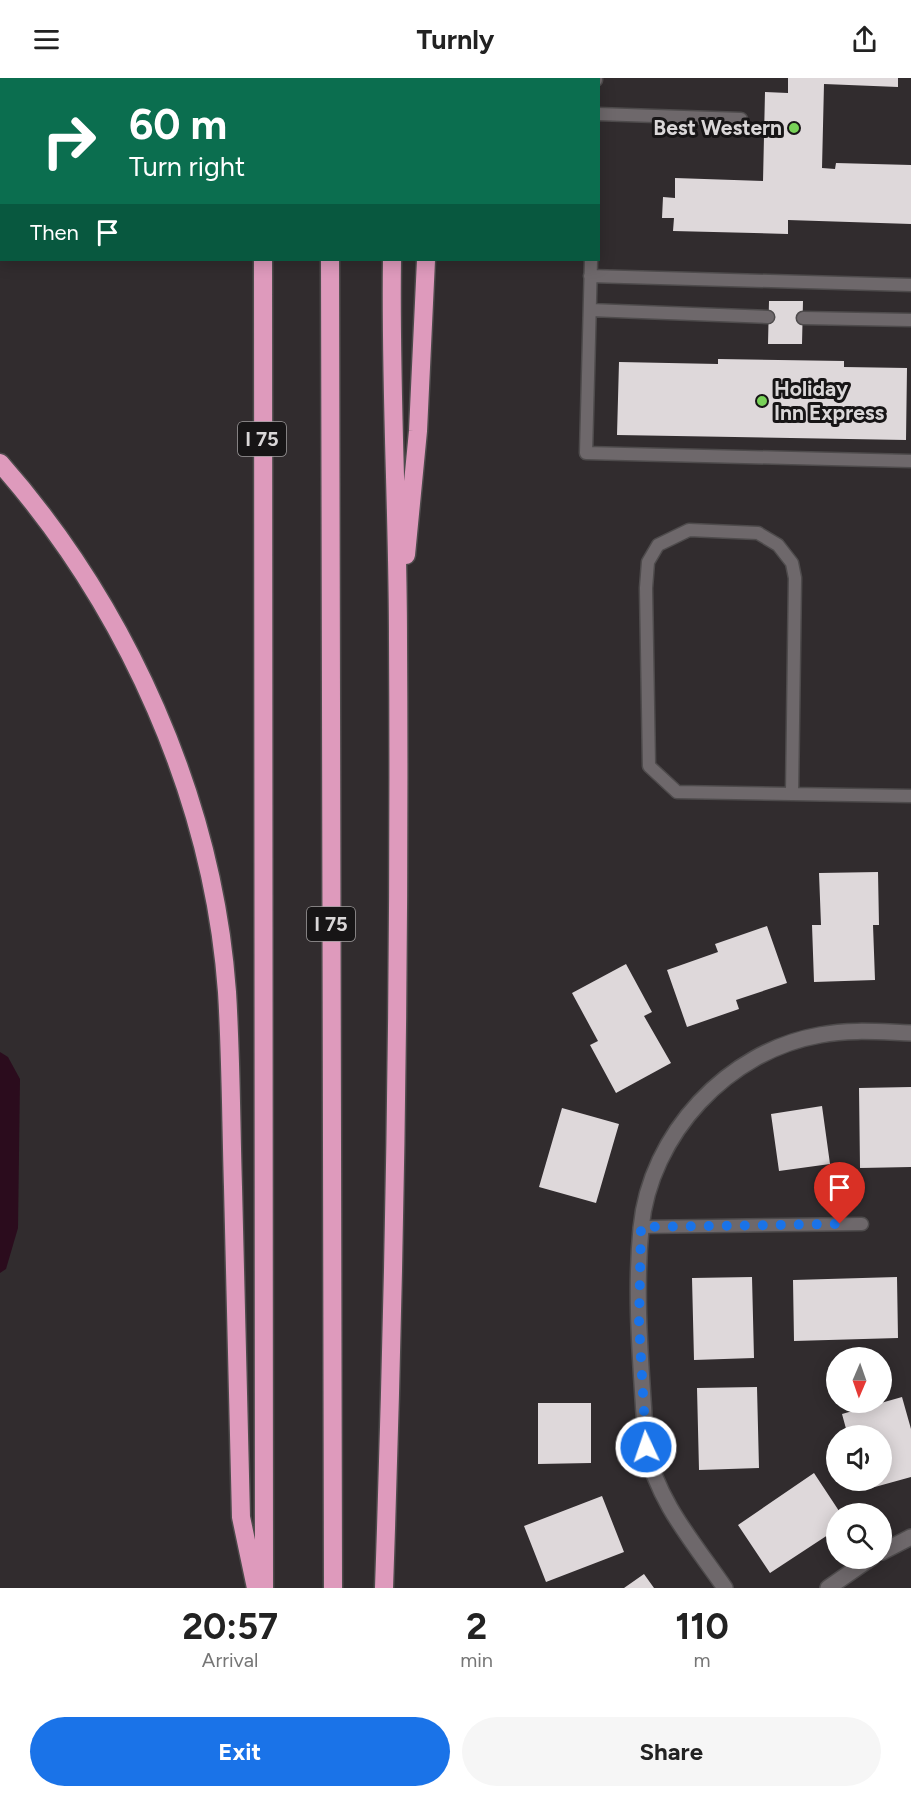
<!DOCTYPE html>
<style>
:root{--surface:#fff;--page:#f6f6f6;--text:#222;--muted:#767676;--accent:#1a73e8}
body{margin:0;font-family:Figtree,sans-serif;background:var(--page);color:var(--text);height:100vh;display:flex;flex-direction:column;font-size:22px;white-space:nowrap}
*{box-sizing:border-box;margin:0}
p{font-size:20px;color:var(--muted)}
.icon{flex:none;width:33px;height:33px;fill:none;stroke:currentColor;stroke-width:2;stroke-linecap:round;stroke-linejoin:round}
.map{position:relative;height:1510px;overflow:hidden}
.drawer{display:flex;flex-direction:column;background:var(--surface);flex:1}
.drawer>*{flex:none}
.banner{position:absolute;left:0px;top:0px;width:600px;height:183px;box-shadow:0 3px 15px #0003;background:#0b6e4f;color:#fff;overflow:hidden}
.needle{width:39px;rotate:182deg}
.fabs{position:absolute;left:826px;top:1269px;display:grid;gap:12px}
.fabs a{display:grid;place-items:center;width:66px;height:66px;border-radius:50%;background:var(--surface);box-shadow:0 3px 15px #0003;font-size:30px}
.pin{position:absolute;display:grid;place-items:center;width:51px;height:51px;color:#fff;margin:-62px -26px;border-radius:50% 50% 50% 0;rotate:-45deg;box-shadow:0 0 6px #0007}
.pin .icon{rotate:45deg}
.me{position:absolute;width:66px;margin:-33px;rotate:357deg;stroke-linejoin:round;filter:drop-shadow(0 0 4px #0008)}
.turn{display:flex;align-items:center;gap:21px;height:126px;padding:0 30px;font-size:27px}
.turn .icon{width:78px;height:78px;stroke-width:2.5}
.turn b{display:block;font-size:42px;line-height:51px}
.then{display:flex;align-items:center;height:57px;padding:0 30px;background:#0003;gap:12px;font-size:22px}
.eta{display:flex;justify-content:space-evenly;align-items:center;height:102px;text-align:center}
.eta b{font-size:36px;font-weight:700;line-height:42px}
.cta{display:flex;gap:12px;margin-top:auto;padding:12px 30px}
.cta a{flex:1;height:69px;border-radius:36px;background:var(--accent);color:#fff;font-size:24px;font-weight:700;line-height:69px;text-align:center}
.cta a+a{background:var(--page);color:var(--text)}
header{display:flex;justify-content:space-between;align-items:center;height:78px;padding:0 30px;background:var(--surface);font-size:27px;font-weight:700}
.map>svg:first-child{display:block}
</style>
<header><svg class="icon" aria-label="menu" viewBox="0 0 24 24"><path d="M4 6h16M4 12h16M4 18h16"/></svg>Turnly<svg class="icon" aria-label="share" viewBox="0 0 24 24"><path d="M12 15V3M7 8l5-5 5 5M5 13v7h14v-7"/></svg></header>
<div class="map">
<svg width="911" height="1510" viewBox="0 0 911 1510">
<rect width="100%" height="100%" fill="#312c2e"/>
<!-- water -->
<path fill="#2b0c1d" d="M 0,974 L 8,979 L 20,1001 L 18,1150 L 6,1191 L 0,1195 Z"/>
<!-- building -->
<path fill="#ded8da" d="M 788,0 L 898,0 L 898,9 L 824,6 L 822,90 L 835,91 L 836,85 L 911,87 L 911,146 L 788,142 L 788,156 L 673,153 L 674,140 L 662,140 L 663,119 L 675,120 L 675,100 L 763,103 L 765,14 L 788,15 Z
M 769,223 L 803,223 L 802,266 L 768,266 Z
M 718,281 L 844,283 L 844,289 L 907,290 L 906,362 L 617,357 L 619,284 L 718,286 Z
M 878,794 L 879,847 L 873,847 L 875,902 L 814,904 L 812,847 L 821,847 L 819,795 Z
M 767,848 L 787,905 L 736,922 L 739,931 L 687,949 L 667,892 L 718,874 L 715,866 Z
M 626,886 L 652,934 L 644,938 L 671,985 L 616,1015 L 590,967 L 598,963 L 572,915 Z
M 911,1009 L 911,1089 L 860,1090 L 859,1010 Z
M 822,1028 L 830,1086 L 779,1093 L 771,1036 Z
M 562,1030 L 619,1046 L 596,1125 L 539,1109 Z
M 752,1199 L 754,1280 L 694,1282 L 692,1200 Z
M 897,1199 L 898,1260 L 794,1263 L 793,1202 Z
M 757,1309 L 759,1390 L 699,1392 L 697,1310 Z
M 902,1319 L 911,1351 L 911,1399 L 864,1412 L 861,1402 L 882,1402 L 882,1358 L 848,1358 L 842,1336 Z
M 538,1325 L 591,1325 L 591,1385 L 538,1386 Z
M 814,1395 L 841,1436 L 837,1436 L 837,1451 L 770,1495 L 738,1447 Z
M 602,1418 L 624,1474 L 546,1504 L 524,1448 Z
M 644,1496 L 654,1510 L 624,1510 Z"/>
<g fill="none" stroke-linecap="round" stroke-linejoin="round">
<!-- service casing -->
<g stroke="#4e4b4c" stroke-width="15">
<path id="service" d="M 596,2 L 596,0
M 598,36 L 741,41
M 591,182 L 586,375 L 911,383
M 590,198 L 911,207
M 590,232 L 768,239
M 803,240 L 911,242
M 792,716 L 795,500 L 792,485 L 778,467 L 758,455 L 689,452 L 658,467 L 648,484 L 646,510 L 649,688 L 677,714 L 911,718
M 641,1149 L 862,1146"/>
</g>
<!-- minor casing -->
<g stroke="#4e4b4c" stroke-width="18">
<path id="minor" d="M 882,1474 L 911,1459
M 725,1510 C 694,1465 657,1423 646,1369 C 642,1296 634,1223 641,1150 C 650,1056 728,973 820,957 C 851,951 881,954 911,955
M 828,1510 L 871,1480"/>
</g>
<!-- motorway casing -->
<g stroke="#4e4b4c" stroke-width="21">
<path id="motorway" d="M 122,2 L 124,0
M 265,2 L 265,0
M 332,2 L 332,0
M 393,2 L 393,0
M 434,2 L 434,0
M 0,71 L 2,71
M 263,182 L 264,1510
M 330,182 L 333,1510
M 0,385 C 127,529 213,721 227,914 C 231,979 231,1045 233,1109 C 236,1219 239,1329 241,1439 L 256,1510
M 406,477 L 418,353 L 426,182
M 384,1510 C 395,1194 400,878 398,562 C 398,435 390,308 392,182"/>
</g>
<!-- service -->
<use href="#service" stroke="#6e686b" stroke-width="12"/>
<!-- minor -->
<use href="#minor" stroke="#6e686b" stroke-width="15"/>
<!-- motorway -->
<use href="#motorway" stroke="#de9abc" stroke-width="18"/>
</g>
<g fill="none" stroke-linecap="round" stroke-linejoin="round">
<!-- route -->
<path stroke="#1a73e8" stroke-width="10" stroke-dasharray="0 18" d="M 646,1369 L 639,1245 L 641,1149 L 840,1146"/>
</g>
<!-- markers -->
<g fill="#78d158" stroke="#171516" stroke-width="2">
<circle cx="794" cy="50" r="6"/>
<circle cx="762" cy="323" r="6"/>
</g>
<g text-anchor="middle" stroke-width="6" stroke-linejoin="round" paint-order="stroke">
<!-- shield labels -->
<g fill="#171516" stroke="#a09d9e" stroke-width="1.5">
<rect x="238" y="344" width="48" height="34" rx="4.5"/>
<rect x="307" y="829" width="48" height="34" rx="4.5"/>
</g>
<g font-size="20" font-weight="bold" fill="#dad7d8">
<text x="262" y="368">I 75</text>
<text x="331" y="853">I 75</text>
</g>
<!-- poi labels -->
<g font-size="21" font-weight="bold" fill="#dad7d8" stroke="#171516" text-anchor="end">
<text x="782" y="57">Best Western</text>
<text x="774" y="318" text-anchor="start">Holiday<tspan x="774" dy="24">Inn Express</tspan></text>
</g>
</g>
</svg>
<div class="fabs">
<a><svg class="needle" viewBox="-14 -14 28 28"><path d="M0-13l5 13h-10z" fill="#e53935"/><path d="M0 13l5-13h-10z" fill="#767676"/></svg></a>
<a><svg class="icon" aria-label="sound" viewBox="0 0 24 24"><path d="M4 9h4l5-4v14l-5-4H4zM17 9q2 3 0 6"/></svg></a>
<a><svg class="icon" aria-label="search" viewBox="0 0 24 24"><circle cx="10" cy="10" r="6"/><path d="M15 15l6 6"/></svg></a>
</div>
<div class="pin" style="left:840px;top:1146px;background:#d93025"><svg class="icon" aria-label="arrive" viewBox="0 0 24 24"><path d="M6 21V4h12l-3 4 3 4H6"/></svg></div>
<svg class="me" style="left:646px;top:1369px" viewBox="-20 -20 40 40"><circle r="17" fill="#1a73e8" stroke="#fff" stroke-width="3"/><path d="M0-11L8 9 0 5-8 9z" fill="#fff"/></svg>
<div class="banner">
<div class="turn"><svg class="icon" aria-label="right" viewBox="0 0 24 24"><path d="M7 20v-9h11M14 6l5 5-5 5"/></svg><div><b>60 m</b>Turn right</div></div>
<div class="then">Then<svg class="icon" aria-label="arrive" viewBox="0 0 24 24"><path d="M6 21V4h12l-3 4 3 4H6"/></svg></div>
</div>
</div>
<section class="drawer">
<div class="eta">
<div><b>20:57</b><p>Arrival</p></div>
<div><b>2</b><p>min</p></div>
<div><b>110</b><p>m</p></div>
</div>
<div class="cta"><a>Exit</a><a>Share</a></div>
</section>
